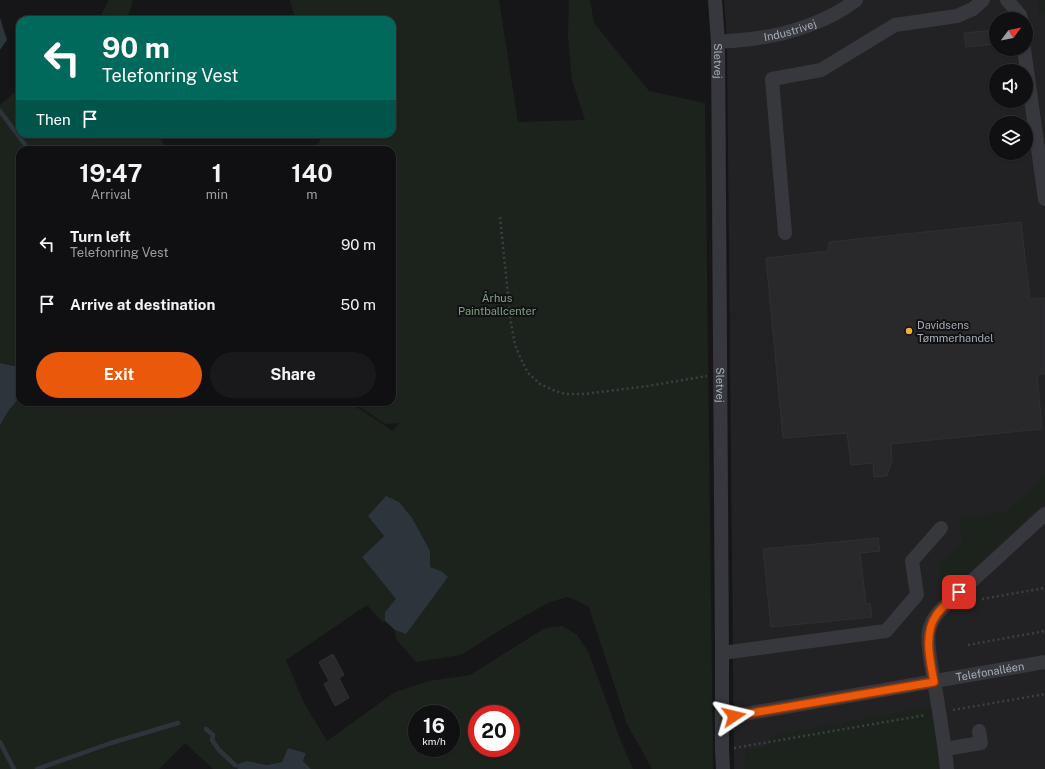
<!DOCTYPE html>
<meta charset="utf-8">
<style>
:root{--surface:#101012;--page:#19191b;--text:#f1f3f6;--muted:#9c9d9f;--line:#303032;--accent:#ea580c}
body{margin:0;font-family:"Public Sans",sans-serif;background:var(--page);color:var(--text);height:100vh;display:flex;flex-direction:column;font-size:15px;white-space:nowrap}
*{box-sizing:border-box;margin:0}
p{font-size:13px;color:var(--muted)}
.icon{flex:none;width:22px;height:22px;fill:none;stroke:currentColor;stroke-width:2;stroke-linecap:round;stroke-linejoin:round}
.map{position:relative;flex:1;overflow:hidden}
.sheet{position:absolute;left:16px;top:146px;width:380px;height:260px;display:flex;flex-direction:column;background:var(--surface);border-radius:12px;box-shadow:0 1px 3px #0004,0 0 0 1px var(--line)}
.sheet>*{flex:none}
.guide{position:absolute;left:16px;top:16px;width:380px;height:122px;border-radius:12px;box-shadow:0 1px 3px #0004,0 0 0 1px var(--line);background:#00695c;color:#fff;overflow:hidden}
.needle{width:26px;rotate:58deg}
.buttons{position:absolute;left:989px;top:12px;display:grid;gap:8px}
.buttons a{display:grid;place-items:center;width:44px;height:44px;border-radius:50%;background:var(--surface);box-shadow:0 1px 3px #0004,0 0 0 1px var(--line);font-size:20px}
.speed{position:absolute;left:408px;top:705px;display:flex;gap:8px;font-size:20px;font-weight:700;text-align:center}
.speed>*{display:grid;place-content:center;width:52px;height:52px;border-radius:50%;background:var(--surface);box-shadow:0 1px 3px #0004,0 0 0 1px var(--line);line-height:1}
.speed small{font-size:10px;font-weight:400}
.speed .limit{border:6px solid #d22;background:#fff;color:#111}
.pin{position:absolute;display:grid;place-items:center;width:34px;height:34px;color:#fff;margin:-17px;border-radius:8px;box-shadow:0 2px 6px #0006}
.me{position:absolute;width:44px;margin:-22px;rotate:80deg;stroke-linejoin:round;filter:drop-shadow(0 0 3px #0008)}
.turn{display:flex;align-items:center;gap:14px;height:84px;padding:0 20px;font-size:18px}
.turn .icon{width:52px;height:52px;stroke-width:2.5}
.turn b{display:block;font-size:28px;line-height:34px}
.then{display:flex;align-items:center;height:38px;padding:0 20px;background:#0003;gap:8px;font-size:15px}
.eta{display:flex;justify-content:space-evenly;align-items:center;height:68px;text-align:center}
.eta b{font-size:24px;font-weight:700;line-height:28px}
.primary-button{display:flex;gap:8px;margin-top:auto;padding:8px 20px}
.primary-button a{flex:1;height:46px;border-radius:24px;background:var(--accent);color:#fff;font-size:16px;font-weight:700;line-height:46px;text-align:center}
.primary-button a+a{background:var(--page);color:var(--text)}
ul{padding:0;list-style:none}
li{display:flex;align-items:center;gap:12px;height:60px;padding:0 20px}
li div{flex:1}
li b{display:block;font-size:15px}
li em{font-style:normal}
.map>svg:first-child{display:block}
</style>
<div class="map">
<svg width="1045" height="769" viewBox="0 0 1045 769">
<rect width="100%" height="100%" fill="#161618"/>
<!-- built -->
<path fill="#222225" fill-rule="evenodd" d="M 724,0 L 1045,0 L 1045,769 L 734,769 L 727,44 ZM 996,19 L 1026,19 L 1026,49 L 996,49 ZM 996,71 L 1026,71 L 1026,101 L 996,101 ZM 996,123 L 1026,123 L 1026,153 L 996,153 Z"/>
<!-- green -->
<path fill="#1c231d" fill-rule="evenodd" d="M 109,0 L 133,0 L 127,20 L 99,20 Z
M 290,0 L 499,0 L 518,122 L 585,120 L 572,80 L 568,36 L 569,0 L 590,0 L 594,23 L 649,91 L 705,103 L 713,769 L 652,769 L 627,724 L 594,623 L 589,607 L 578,601 L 567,597 L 548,603 L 505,627 L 461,655 L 416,662 L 396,639 L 395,630 L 406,634 L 441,571 L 430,567 L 430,551 L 384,535 L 362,557 L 397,600 L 385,612 L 385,621 L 383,623 L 367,605 L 286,660 L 304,703 L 327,741 L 395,692 L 429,681 L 470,675 L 545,628 L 562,626 L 576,634 L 588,651 L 620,739 L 633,769 L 311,769 L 303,761 L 306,753 L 288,748 L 282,762 L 267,765 L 247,761 L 235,765 L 238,769 L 213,769 L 185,743 L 159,769 L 0,769 L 0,425 L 9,410 L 20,397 L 20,402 L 349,402 L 393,431 L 399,423 L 385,424 L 353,402 L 392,402 L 392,150 L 315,150 L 322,137 L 321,134 L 392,134 L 392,20 L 295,20 ZM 417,714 L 451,714 L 451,748 L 417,748 ZM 477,714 L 511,714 L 511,748 L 477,748 Z
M 1040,0 L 1045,0 L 1045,14 L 1039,15 L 1037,3 Z
M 20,88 L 20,134 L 160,134 L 165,150 L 20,150 L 20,365 L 13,366 L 0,363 L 0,105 Z
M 1045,475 L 1045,501 L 957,583 L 942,584 L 939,565 L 962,543 L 960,517 L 997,513 L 1004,513 Z
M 931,706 L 940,755 L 941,769 L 744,769 L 746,750 L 770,746 L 769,736 Z"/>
<!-- water -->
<path fill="#2c353c" d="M 0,18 L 7,40 L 0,50 Z
M 0,363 L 13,366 L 20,365 L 20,397 L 9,410 L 0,425 Z
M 386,496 L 399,502 L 412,518 L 430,551 L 430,567 L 441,571 L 448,577 L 406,634 L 395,630 L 385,621 L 385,612 L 396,599 L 362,557 L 384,536 L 368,516 Z
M 288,748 L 306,753 L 303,761 L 311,769 L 238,769 L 235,765 L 247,761 L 267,765 L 282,762 Z"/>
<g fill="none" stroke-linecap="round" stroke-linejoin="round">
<!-- stream -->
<path stroke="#2c353c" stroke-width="4.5" d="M 0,111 L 29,150
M 206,729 L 213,735 L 212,740 L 219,750 L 235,765
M 0,742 L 14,769
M 37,769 L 111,743 L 178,723"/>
</g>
<!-- building -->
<path fill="#29292c" stroke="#303034" d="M 996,30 L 996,44 L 966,47 L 964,33 Z
M 1021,222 L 1030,299 L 1045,298 L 1045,374 L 1037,374 L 1042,429 L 891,444 L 892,460 L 887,476 L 874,477 L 873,463 L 851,465 L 847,433 L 783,438 L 766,258 L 828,251 L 829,242 Z
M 878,538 L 880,551 L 860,553 L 866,604 L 870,604 L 872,617 L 771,627 L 763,549 Z
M 333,654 L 344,675 L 339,678 L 349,698 L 335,706 L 324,684 L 329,681 L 319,662 Z"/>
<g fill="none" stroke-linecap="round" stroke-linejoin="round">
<!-- path -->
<path stroke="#3d3f44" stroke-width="2.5" stroke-dasharray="2 3" stroke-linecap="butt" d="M 500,217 L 511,323 L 515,345 L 521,359 L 528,373 L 540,384 L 553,390 L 565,394 L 584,394 L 648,386 L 707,376
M 982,599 L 1045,588
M 968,645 L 1045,631
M 953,710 L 1045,694
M 734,748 L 926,715"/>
<!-- minor -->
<g stroke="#37383d" stroke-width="14">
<path id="s1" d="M 715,0 L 718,42 L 722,653 L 722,750 L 723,769"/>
<path d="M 1007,0 L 1020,15 L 1021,19"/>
<path id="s2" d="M 718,42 C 731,41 745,40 758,38 C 790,34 831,20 856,0"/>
<path d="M 1024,49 L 1045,199"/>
<path d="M 785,233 L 772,79 L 821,70 L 895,25 L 957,16 L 973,9 L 983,0"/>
<path d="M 722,653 L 886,631 L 917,595 L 912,561 L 941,528"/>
<path id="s3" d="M 722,718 L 1045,662"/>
<path d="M 945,749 L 981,743 L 979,731"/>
<path d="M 947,769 C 944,740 939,710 934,681 C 932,668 926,643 929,630 C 932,618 939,611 948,603 L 1045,514"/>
</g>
</g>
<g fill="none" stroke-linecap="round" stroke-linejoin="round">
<!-- route casing -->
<g stroke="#983908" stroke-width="10">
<path id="route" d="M 734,716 L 934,682 C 930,660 923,633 937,614 C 943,606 952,599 959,592"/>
</g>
<!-- route -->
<use href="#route" stroke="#ea580c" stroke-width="7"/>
</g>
<!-- markers -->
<circle fill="#f2b134" stroke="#111113" stroke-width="1.5" cx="909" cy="331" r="4"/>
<g text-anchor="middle" stroke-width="4" stroke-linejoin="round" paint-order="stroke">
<!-- street labels -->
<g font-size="11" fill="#a8adb8" stroke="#111113">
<text dy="4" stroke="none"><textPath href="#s2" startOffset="73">Industrivej</textPath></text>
<text dy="4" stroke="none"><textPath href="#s1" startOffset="61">Sletvej</textPath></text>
<text dy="4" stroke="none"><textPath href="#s1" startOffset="385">Sletvej</textPath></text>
<text dy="4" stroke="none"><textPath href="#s3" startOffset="272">Telefonalléen</textPath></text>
</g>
<!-- park labels -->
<g font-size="11" fill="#7fa381" stroke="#111113">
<text x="497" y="302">Århus<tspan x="497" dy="13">Paintballcenter</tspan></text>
</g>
<!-- poi labels -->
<g font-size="11" fill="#a8adb8" stroke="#111113" text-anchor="start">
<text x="917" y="329">Davidsens<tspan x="917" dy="13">Tømmerhandel</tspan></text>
</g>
</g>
</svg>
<div class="buttons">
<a><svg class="needle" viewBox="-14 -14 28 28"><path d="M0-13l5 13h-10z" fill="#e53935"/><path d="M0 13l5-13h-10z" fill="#9c9d9f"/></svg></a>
<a><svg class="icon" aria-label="sound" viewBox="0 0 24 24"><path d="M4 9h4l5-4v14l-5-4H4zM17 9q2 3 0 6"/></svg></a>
<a><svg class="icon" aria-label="layers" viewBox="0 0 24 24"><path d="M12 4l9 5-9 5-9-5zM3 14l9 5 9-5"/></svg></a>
</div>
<div class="speed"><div>16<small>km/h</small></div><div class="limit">20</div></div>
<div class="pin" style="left:959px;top:592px;background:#d93025"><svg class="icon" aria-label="arrive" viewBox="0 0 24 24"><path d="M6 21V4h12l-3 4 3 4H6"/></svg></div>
<svg class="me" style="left:734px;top:716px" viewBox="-20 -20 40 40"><path d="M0-17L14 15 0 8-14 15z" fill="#ea580c" stroke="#fff" stroke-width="4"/></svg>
<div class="guide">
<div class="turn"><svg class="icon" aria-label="left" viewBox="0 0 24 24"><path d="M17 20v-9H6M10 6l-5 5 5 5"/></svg><div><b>90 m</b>Telefonring Vest</div></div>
<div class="then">Then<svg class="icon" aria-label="arrive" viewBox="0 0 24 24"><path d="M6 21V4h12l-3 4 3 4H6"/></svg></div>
</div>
<section class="sheet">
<div class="eta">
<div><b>19:47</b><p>Arrival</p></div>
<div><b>1</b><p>min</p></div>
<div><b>140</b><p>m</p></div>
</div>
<ul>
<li><svg class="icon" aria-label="left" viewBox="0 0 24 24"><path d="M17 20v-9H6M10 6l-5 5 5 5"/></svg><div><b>Turn left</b><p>Telefonring Vest</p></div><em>90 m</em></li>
<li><svg class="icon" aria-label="arrive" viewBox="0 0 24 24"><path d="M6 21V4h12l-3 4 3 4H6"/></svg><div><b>Arrive at destination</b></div><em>50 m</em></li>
</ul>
<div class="primary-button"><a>Exit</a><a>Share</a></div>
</section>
</div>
